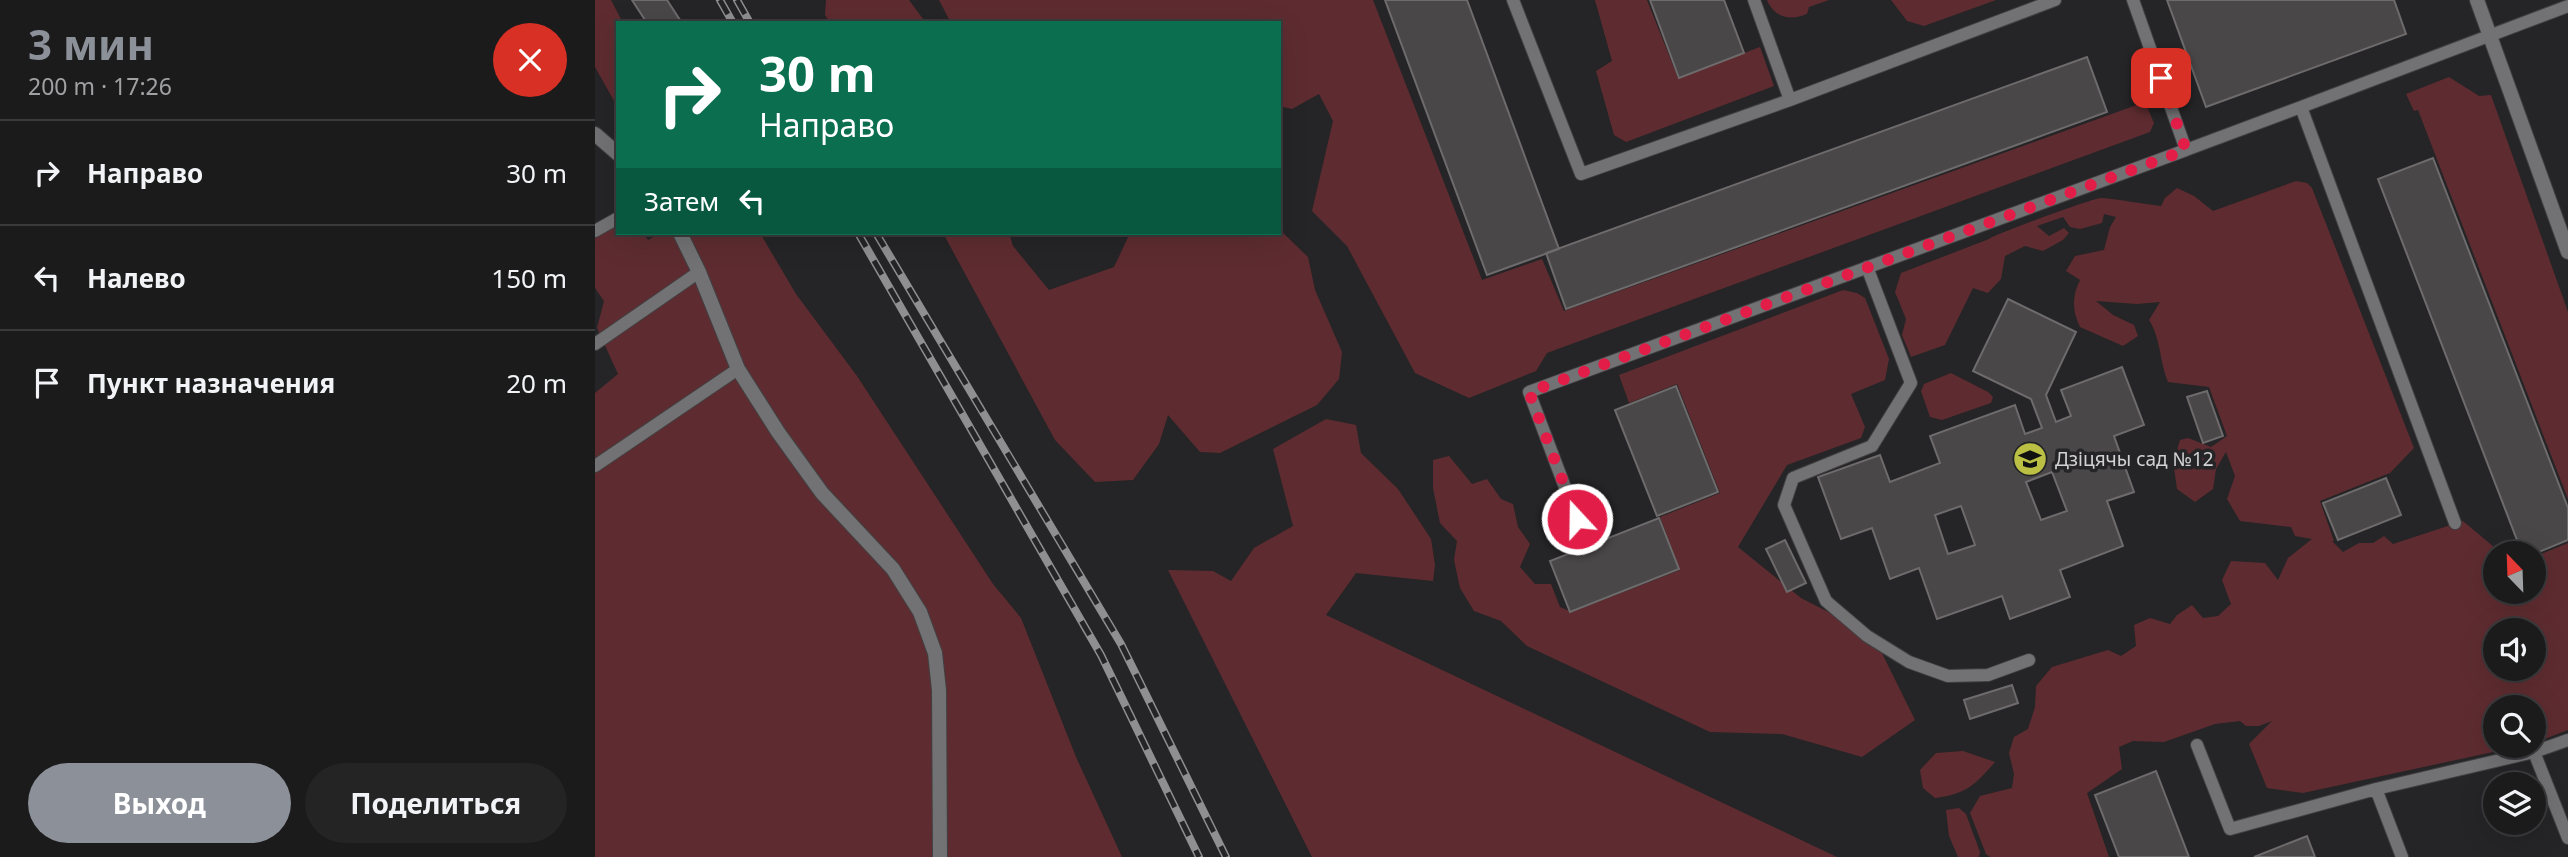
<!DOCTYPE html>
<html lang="ru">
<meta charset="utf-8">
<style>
:root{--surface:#1c1b1c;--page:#252425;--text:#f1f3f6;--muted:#a0a1a3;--line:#3a393b;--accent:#8c9099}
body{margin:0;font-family:"Noto Sans",sans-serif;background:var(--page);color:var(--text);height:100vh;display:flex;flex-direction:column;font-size:26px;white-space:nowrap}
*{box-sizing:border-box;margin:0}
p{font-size:23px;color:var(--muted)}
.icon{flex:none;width:38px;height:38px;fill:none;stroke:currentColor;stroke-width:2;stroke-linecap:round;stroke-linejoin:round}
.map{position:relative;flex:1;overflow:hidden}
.drawer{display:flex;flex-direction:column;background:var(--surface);width:595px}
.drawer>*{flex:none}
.top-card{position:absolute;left:21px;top:21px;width:665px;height:214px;border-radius:0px;box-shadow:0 7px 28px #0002,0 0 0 2px var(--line);background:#0b6e4f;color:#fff;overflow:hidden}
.needle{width:46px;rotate:337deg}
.fabs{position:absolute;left:1888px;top:541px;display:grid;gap:14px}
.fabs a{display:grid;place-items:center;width:63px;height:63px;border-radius:50%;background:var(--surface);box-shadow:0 7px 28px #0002,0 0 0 2px var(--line);font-size:35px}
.pin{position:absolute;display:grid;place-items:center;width:60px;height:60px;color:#fff;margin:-30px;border-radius:14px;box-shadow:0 4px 10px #0006}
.me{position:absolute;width:77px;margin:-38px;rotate:339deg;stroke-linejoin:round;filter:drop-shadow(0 0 5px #0008)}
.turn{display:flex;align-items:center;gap:24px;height:147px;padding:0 28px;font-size:32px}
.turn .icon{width:91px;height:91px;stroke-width:2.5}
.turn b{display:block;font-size:49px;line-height:60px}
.then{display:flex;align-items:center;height:66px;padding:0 28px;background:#0003;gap:14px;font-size:26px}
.round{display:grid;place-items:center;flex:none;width:74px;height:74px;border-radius:37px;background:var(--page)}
.summary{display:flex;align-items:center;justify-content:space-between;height:119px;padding:0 28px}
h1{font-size:42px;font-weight:700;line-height:52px;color:var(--accent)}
.cta{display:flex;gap:14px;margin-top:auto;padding:14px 28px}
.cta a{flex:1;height:80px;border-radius:42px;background:var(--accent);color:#fff;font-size:28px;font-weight:700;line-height:80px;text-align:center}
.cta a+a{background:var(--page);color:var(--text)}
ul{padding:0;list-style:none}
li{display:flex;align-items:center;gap:21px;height:105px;padding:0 28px;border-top:2px solid var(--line)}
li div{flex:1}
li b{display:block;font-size:26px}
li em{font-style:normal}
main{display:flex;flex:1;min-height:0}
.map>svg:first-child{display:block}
</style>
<main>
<section class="drawer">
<div class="summary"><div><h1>3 мин</h1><p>200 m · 17:26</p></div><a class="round" style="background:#d93025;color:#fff"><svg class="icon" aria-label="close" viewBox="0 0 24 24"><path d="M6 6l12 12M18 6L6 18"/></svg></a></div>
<ul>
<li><svg class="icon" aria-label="right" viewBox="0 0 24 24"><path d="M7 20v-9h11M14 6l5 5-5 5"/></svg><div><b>Направо</b></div><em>30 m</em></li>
<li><svg class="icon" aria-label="left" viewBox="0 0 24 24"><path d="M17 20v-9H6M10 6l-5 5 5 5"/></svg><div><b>Налево</b></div><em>150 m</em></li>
<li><svg class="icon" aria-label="arrive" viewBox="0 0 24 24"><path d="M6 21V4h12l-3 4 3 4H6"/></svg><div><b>Пункт назначения</b></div><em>20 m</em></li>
</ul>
<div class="cta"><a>Выход</a><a>Поделиться</a></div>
</section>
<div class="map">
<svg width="1973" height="857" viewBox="0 0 1973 857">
<rect width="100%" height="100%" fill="#252426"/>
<!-- green -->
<path fill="#5e2c30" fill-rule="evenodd" d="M 0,0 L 16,0 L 28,23 L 23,23 L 23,108 L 0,67 Z
M 231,0 L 314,0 L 331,23 L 235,23 L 230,15 Z
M 344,0 L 778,0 L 887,280 L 947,259 L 969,311 L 1550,102 L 1559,123 L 1555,132 L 952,353 L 941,371 L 874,398 L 820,373 L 752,246 L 717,211 L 738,121 L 724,94 L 697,109 L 684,106 L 684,23 L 356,23 Z
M 1000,0 L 1052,0 L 1083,78 L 1165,47 L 1179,86 L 1031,142 L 1019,135 L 1001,71 L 1017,61 Z
M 1172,0 L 1234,0 L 1214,7 L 1212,14 C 1195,21 1180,18 1172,0 Z
M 1296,0 L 1401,0 L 1329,26 L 1312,21 Z
M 1854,77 L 1884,96 L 1896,95 L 1973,312 L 1973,499 L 1823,110 L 1819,111 L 1811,94 Z
M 1701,181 L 1712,183 L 1717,188 L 1819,448 L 1795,473 L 1725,501 L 1739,541 L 1737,541 L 1748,552 L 1764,543 L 1778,543 L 1789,536 L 1798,544 L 1868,521 L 1906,553 L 1900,553 L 1900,592 L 1939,592 L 1939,557 L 1973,543 L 1973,730 L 1939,743 L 1939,707 L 1900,707 L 1900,746 L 1926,746 L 1708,793 L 1672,788 L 1654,744 L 1677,721 L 1664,726 L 1651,726 L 1645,721 L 1620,724 L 1569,742 L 1538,741 L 1524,747 L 1527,769 L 1492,793 L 1514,857 L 1395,857 L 1391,854 L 1375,813 L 1385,796 L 1417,788 L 1419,774 L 1414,753 L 1419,737 L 1433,729 L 1440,707 L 1441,686 L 1457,667 L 1513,650 L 1526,656 L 1541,646 L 1539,625 L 1555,618 L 1575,624 L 1582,615 L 1597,605 L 1608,618 L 1623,616 L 1636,604 L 1627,580 L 1636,561 L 1670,563 L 1683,580 L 1693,558 L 1717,539 L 1700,536 L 1696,527 L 1645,521 L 1632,499 L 1640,476 L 1631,452 L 1621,469 L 1618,489 L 1600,502 L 1582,489 L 1579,468 L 1587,464 L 1581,454 L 1585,440 L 1593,438 L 1616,447 L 1632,436 L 1614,387 L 1573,382 C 1564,359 1566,339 1554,320 L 1565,302 L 1542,304 L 1501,301 L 1518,315 L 1539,325 L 1543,336 L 1528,346 L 1485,327 C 1477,311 1477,296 1485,280 L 1471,271 L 1480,256 L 1509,250 L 1515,227 L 1521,217 L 1509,214 L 1507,223 L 1485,229 L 1475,227 L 1468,217 L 1442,226 L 1454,236 L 1469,228 L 1474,233 L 1468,240 L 1448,251 L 1430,246 L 1410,256 L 1406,279 L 1393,293 L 1378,288 L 1350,345 L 1316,357 L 1307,335 L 1311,319 L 1300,292 L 1306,273 L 1394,239 C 1398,235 1498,198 1506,198 C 1525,199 1546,204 1566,206 L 1570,198 L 1582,188 L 1599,196 L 1618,211 ZM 1900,630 L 1939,630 L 1939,668 L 1900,668 Z
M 23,214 L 23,233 L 48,233 L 53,240 L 66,233 L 165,233 L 201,294 L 262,376 L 398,584 L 426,618 L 481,757 L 527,857 L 0,857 L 0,393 L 23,374 L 2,328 L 9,301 L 0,288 L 0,234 Z
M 684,229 L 713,257 L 720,290 L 747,352 L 744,379 L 722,405 L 625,453 L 605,452 L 573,415 L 564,444 L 538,480 L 500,482 L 460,440 L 348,233 L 414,233 L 418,246 L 454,290 L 519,267 L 535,233 L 684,233 Z
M 1248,290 L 1262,293 L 1270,298 L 1294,359 L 1290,380 L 1256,394 L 1270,427 L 1266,438 L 1192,465 L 1143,547 L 1206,598 L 1278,635 L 1320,720 L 1267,757 L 1187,734 L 1115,732 L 932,646 L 906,621 L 879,611 L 865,588 L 859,560 L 862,541 L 845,523 L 838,488 L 838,460 L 854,456 L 877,484 L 892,479 L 906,499 L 918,504 L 923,527 L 935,544 L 925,567 L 940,584 L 956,584 L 965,607 L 977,612 L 1085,570 L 1065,517 L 1125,493 L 1082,384 L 1034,403 L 1024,375 Z
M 1356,373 L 1393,392 L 1398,397 L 1396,403 L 1347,420 L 1335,417 L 1326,391 L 1329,384 Z
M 731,419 L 761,425 L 766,453 L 803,489 L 836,539 L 840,565 L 838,581 L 761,573 L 731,615 L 1242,857 L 717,857 L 573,570 L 618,571 L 636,581 L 659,548 L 698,526 L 678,449 Z
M 1368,751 L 1400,762 C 1380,785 1371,794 1340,798 L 1328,788 L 1325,770 L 1341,753 Z
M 1364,808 L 1371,814 L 1385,852 L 1384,857 L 1363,857 L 1354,836 L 1351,810 Z"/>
<!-- building -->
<path fill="#494748" stroke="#6e6b6c" stroke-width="2" fill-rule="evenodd" d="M 37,0 L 72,0 L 87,23 L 52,23 Z
M 790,0 L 872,0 L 964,249 L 892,275 Z
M 1055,0 L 1129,0 L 1149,53 L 1084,78 Z
M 1572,0 L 1799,0 L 1811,34 L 1611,107 Z
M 1492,57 L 1512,112 L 971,309 L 951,253 Z
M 1838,158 L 1973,508 L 1973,540 L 1939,554 L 1927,553 L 1783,179 Z
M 1413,299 L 1481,332 L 1451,395 L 1461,422 L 1476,416 L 1466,390 L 1527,367 L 1549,425 L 1519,436 L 1539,492 L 1512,501 L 1528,546 L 1465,570 L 1475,597 L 1415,619 L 1407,596 L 1342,619 L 1324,568 L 1295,579 L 1277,528 L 1246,539 L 1223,477 L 1285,455 L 1295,482 L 1345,463 L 1335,436 L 1420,405 L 1430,434 L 1447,428 L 1436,399 L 1378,371 ZM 1457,472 L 1472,511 L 1446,520 L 1431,482 ZM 1366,506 L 1380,545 L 1353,554 L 1340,515 Z
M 1081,386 L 1123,492 L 1062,516 L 1020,410 Z
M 1612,391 L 1628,436 L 1608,443 L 1592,397 Z
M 1791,478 L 1806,515 L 1743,540 L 1728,503 Z
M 1064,518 L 1084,569 L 975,612 L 955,561 Z
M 1190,540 L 1211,583 L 1192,592 L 1171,549 Z
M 1417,685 L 1423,703 L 1375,719 L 1369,700 Z
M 1561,771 L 1594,857 L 1524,857 L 1500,795 Z
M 1712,836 L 1720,857 L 1659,857 Z"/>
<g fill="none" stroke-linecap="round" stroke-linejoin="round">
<!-- lane casing -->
<g stroke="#414042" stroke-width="14">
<path id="lane" d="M 918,0 L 986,174 L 1195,100 L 1460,0
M 1159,0 L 1195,100
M 1538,0 L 1591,150 L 1706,107 L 1860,523
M 1706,107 L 1973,6
M 0,231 L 23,218
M 1272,267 L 1316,383 L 1277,446 L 1198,478 L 1189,505 L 1231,601 L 1272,636 L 1314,662 L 1353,676 L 1393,675 L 1434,660
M 0,344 L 104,272
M 0,466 L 143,369
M 982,519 L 934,392 L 1591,150
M 1602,745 L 1635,829 L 1781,789
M 1939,752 L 1973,838
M 1807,857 L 1781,789 L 1939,752 L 1973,740"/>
</g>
<!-- street casing -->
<g stroke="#414042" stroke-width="16">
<path id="street" d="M 1882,0 L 1973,252
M 0,134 L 23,154
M 85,233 L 104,272 L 143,369 L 183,432 L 227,493 L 298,569 L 325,612 L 340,653 L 344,690 L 345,857"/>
</g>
<!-- lane -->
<use href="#lane" stroke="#727173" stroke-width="12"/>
<!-- street -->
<use href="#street" stroke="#727173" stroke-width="14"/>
<!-- rail casing -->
<g stroke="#8f8e90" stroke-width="8">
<path id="rail" d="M 125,0 L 138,23
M 142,0 L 155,23
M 263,233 L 506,655 L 604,857
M 281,233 L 526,644 L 631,857"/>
</g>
<!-- rail -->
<use href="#rail" stroke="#252426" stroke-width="5" stroke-dasharray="16" stroke-linecap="butt"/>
</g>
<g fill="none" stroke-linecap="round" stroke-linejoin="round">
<!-- route -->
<path stroke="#e11d48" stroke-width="12" stroke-dasharray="0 21.6" d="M 982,519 L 934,392 L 1591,150 L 1566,78"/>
</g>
<!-- icons -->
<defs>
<g id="school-disc" transform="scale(1.75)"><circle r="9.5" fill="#bbc044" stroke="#252426"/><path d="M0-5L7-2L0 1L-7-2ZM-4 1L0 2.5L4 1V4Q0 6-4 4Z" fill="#111"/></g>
</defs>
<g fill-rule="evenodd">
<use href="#school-disc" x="1435" y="459"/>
</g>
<g text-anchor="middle" stroke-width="7" stroke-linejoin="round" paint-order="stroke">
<!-- poi labels -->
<g font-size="19" fill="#d3d2d3" stroke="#252426" text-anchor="start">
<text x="1460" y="466">Дзіцячы сад №12</text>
</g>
</g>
</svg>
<div class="fabs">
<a><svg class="needle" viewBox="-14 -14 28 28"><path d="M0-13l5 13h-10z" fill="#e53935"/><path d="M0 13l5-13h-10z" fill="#a0a1a3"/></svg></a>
<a><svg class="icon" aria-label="sound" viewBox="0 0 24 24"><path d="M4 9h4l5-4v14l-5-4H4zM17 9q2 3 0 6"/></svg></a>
<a><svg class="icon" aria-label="search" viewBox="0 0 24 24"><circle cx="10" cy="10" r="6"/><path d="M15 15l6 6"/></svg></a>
<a><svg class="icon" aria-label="layers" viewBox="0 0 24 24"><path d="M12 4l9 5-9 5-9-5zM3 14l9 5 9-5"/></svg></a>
</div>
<div class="pin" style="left:1566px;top:78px;background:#d93025"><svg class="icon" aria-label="arrive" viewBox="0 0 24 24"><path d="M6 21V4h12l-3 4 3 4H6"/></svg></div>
<svg class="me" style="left:982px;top:519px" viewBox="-20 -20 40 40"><circle r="17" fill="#e11d48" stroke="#fff" stroke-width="3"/><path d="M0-11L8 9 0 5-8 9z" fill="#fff"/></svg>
<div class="top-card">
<div class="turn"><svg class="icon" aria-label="right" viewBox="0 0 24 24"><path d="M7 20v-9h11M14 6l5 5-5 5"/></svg><div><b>30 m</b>Направо</div></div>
<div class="then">Затем<svg class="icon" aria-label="left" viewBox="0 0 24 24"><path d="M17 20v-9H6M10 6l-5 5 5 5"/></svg></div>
</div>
</div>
</main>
